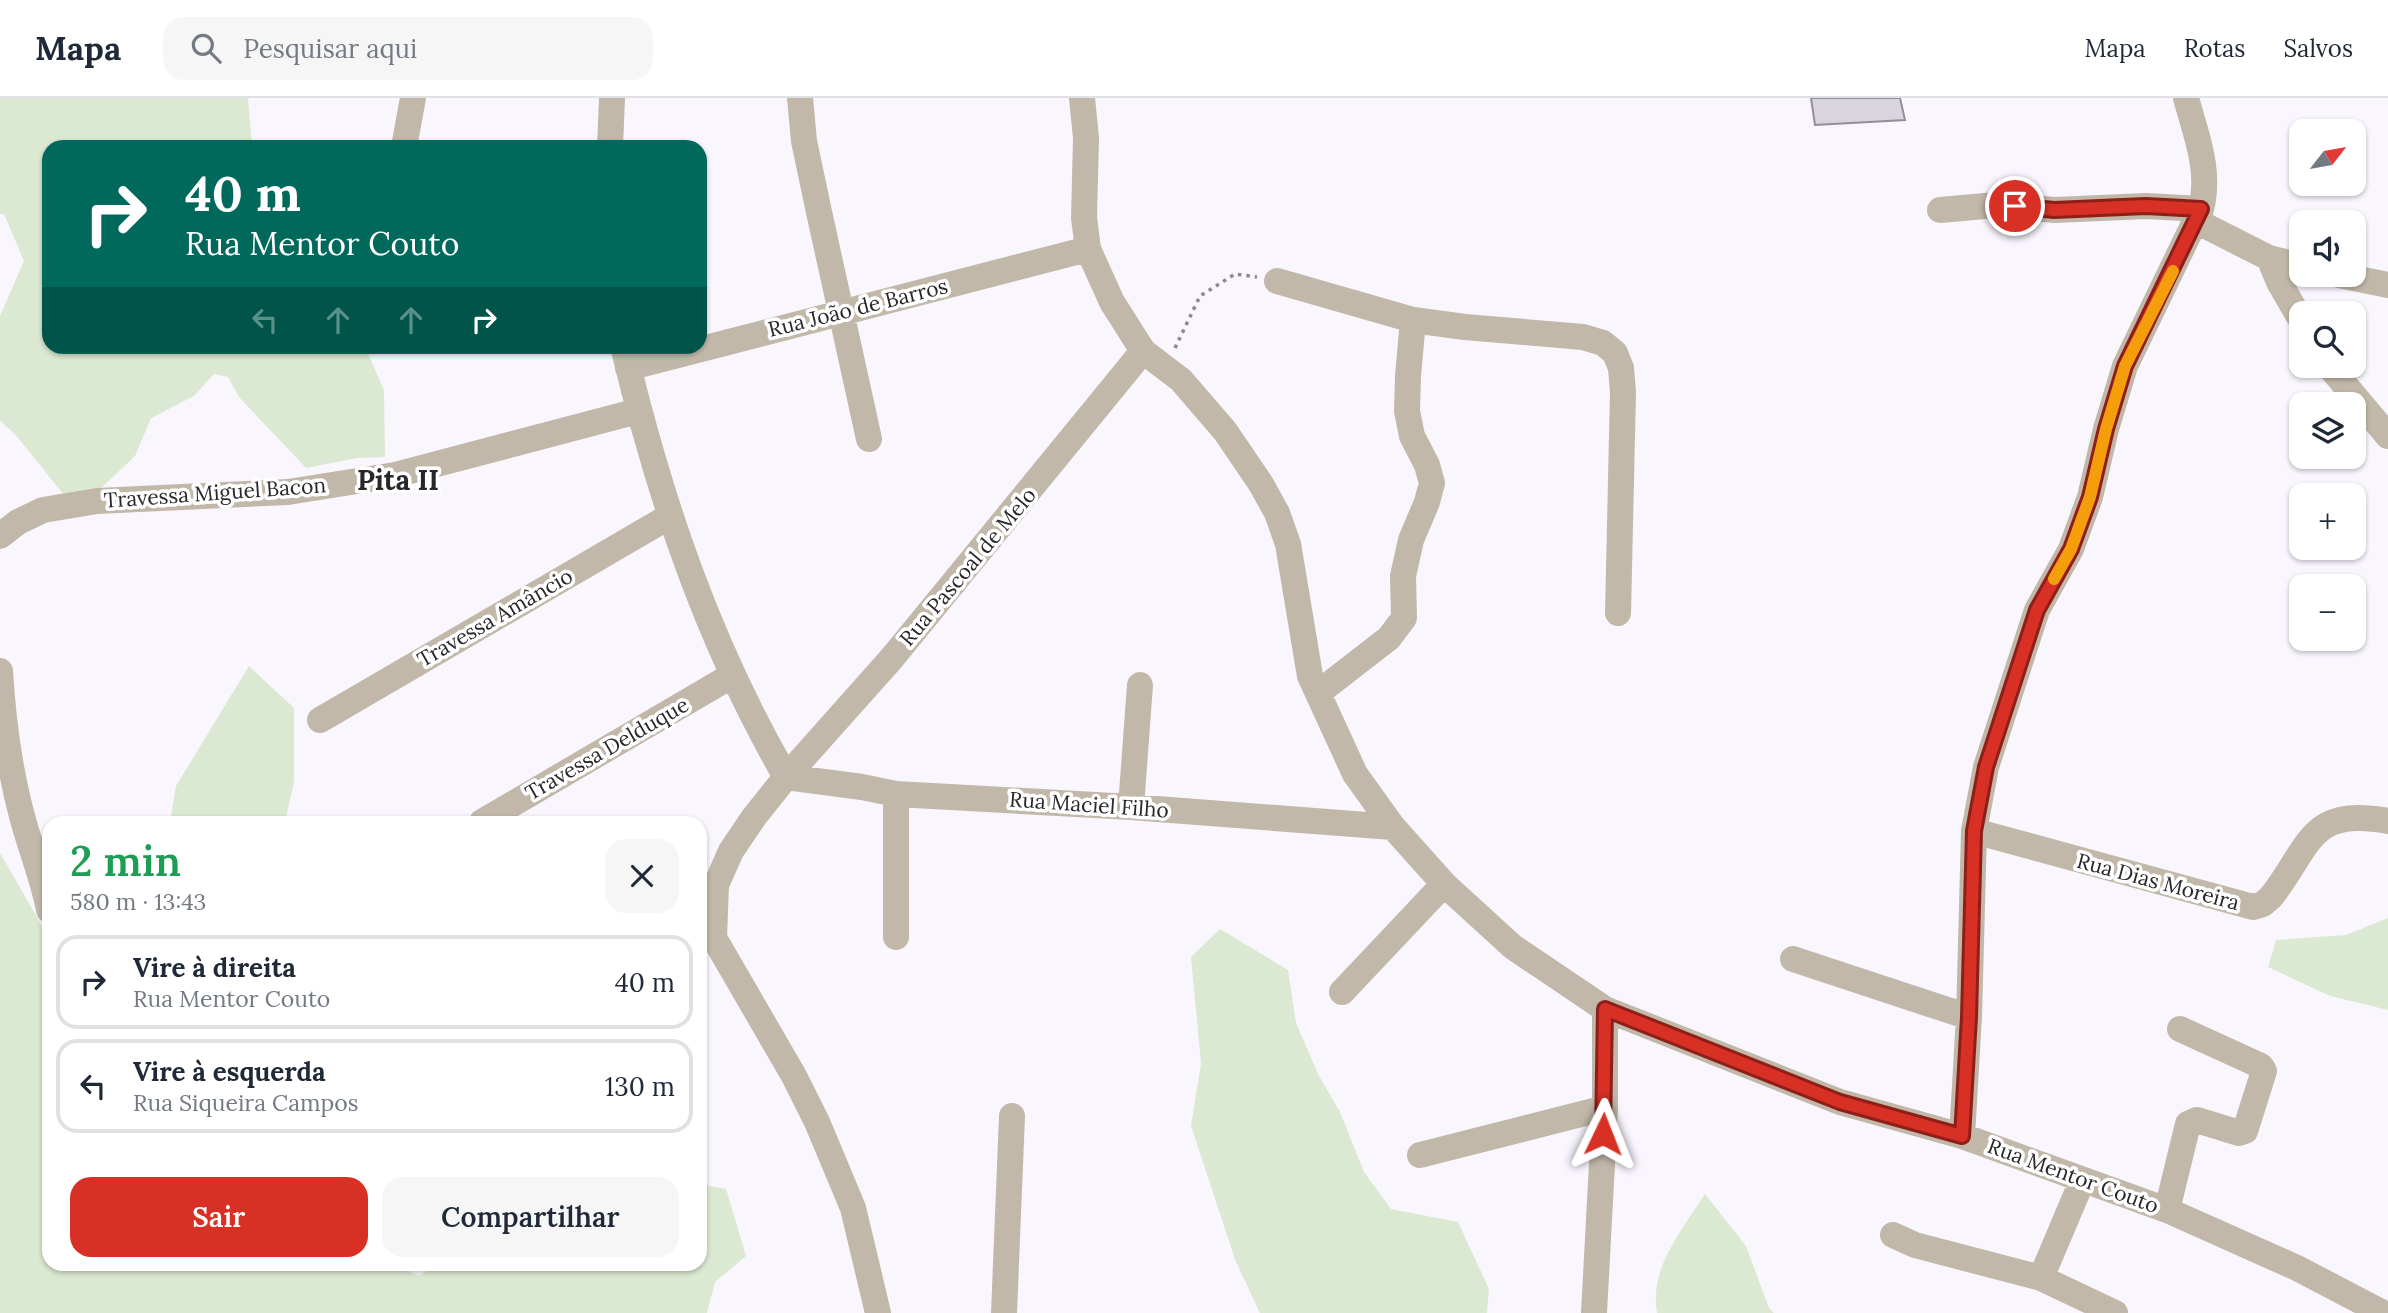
<!DOCTYPE html>
<html lang="pt">
<meta charset="utf-8">
<style>
:root{--surface:#fff;--page:#f6f6f7;--text:#1f2937;--muted:#747a83;--line:#e0e1e3;--accent:#d93025}
body{margin:0;font-family:Lora,serif;background:var(--page);color:var(--text);height:100vh;display:flex;flex-direction:column;font-size:26px;white-space:nowrap}
*{box-sizing:border-box;margin:0}
p{font-size:23px;color:var(--muted)}
.icon{flex:none;width:38px;height:38px;fill:none;stroke:currentColor;stroke-width:2;stroke-linecap:round;stroke-linejoin:round}
.map{position:relative;flex:1;overflow:hidden}
.side{position:absolute;left:42px;top:718px;width:665px;height:455px;display:flex;flex-direction:column;background:var(--surface);border-radius:21px;box-shadow:0 2px 5px #0004}
.side>*{flex:none}
.top-card{position:absolute;left:42px;top:42px;width:665px;height:214px;border-radius:21px;box-shadow:0 2px 5px #0004;background:#00695c;color:#fff;overflow:hidden}
.needle{width:46px;rotate:59deg}
.buttons{position:absolute;left:2289px;top:21px;display:grid;gap:14px}
.buttons a{display:grid;place-items:center;width:77px;height:77px;border-radius:14px;background:var(--surface);box-shadow:0 2px 5px #0004;font-size:35px}
.pin{position:absolute;display:grid;place-items:center;width:60px;height:60px;color:#fff;margin:-30px;border:4px solid #fff;border-radius:50%;box-shadow:0 2px 7px #0007}
.me{position:absolute;width:77px;margin:-38px;rotate:2deg;stroke-linejoin:round;filter:drop-shadow(0 0 5px #0008)}
.turn{display:flex;align-items:center;gap:24px;height:147px;padding:0 28px;font-size:32px}
.turn .icon{width:91px;height:91px;stroke-width:2.5}
.turn b{display:block;font-size:49px;line-height:60px}
.lanes{display:flex;align-items:center;height:66px;padding:0 28px;background:#0003;justify-content:center;gap:35px;direction:ltr}
.lanes .off{opacity:.35}
.round{display:grid;place-items:center;flex:none;width:74px;height:74px;border-radius:21px;background:var(--page)}
.headline{display:flex;align-items:center;justify-content:space-between;height:119px;padding:0 28px}
h1{font-size:42px;font-weight:600;line-height:52px;color:#1e9e55}
.action{display:flex;gap:14px;margin-top:auto;padding:14px 28px}
.action a{flex:1;height:80px;border-radius:21px;background:var(--accent);color:#fff;font-size:28px;font-weight:600;line-height:80px;text-align:center}
.action a+a{background:var(--page);color:var(--text)}
ul{padding:0;list-style:none}
li{display:flex;align-items:center;gap:21px;height:94px;margin:0 14px 10px;padding:0 14px;border:4px solid var(--line);border-radius:21px}
li div{flex:1}
li b{display:block;font-size:26px}
li em{font-style:normal}
header{display:flex;align-items:center;gap:42px;box-sizing:border-box;height:98px;padding:0 35px;background:var(--surface);border-bottom:2px solid var(--line)}
header strong{font-size:33px}
nav{display:flex;gap:38px;margin-inline-start:auto;font-size:24px}
.search{width:490px;height:63px;background:var(--page);display:flex;align-items:center;gap:18px;box-sizing:border-box;padding:0 24px;border-radius:21px;color:var(--muted);font-size:26px}
.map>svg:first-child{display:block}
</style>
<header>
<strong>Mapa</strong>
<div class="search"><svg class="icon" aria-label="search" viewBox="0 0 24 24"><circle cx="10" cy="10" r="6"/><path d="M15 15l6 6"/></svg>Pesquisar aqui</div>
<nav><a>Mapa</a><a>Rotas</a><a>Salvos</a></nav>
</header>
<div class="map">
<svg width="2388" height="1215" viewBox="0 0 2388 1215">
<rect width="100%" height="100%" fill="#faf6fe"/>
<!-- green -->
<path fill="#dbe8d2" d="M 0,0 L 248,0 L 252,49 L 49,49 L 49,248 L 365,249 L 384,292 L 385,359 L 357,360 L 306,370 L 239,299 L 228,279 L 214,276 L 194,298 L 151,320 L 135,358 L 99,392 L 64,397 L 15,336 L 0,323 L 0,218 L 24,163 L 4,116 L 0,116 Z
M 249,568 L 294,610 L 294,684 L 285,724 L 170,724 L 176,688 Z
M 0,755 L 49,840 L 49,1166 L 394,1166 L 419,1178 L 437,1166 L 700,1166 L 700,1086 L 726,1091 L 746,1158 L 715,1184 L 707,1215 L 0,1215 Z
M 2388,820 L 2388,912 L 2330,898 L 2268,869 L 2276,842 L 2346,837 Z
M 1220,831 L 1288,872 L 1296,925 L 1319,978 L 1340,1014 L 1364,1074 L 1391,1111 L 1458,1124 L 1489,1191 L 1487,1215 L 1260,1215 L 1236,1164 L 1191,1028 L 1201,965 L 1191,859 Z
M 1705,1096 L 1746,1148 L 1769,1210 L 1774,1215 L 1657,1215 C 1649,1170 1682,1132 1705,1096 Z"/>
<!-- building -->
<path fill="#d9d5df" stroke="#938f98" stroke-width="2" d="M 1811,0 L 1900,0 L 1905,22 L 1815,27 Z"/>
<g fill="none" stroke-linecap="round" stroke-linejoin="round">
<!-- path -->
<path stroke="#8c898f" stroke-width="3.5" stroke-dasharray="3.5 5" stroke-linecap="butt" d="M 1175,250 L 1200,198 L 1235,176 L 1257,179"/>
<!-- minor -->
<path stroke="#c2b8aa" stroke-width="26" d="M 800,0 L 804,43 L 819,114 L 869,341
M 1082,0 L 1086,40 L 1084,120 L 1088,151 L 1112,204 L 1143,253 L 1181,282 L 1225,333 L 1261,386 L 1277,415 L 1288,446 L 1310,578 L 1355,676 L 1393,729 L 1444,786 L 1513,849 L 1605,911 L 1840,1004 L 1962,1038 L 2167,1112 L 2297,1170 L 2383,1215
M 404,49 L 413,0
M 610,49 L 612,0
M 1940,112 L 1996,107 L 2055,112 L 2146,108 L 2201,111
M 2196,123 L 2269,160 L 2301,168
M 2269,160 L 2279,184 L 2301,222
M 2339,177 L 2388,187
M 1277,183 L 1413,222 L 1465,229 L 1583,239 L 1603,245 L 1615,255 L 1621,270 L 1623,294 L 1618,515
M 623,248 C 660,402 707,542 786,679 L 754,719 L 731,753 L 716,787 L 714,840 L 794,978 L 817,1024 L 853,1110 L 878,1215
M 2329,268 L 2388,338
M 628,270 L 1088,151
M 0,438 L 18,424 L 43,412 L 97,403 L 288,394 L 395,377 L 638,313
M 0,573 C 3,622 9,670 22,718 C 30,749 43,780 49,812
M 1318,595 L 1389,540 L 1404,520 L 1403,478 L 1411,442 L 1427,404 L 1432,385 L 1427,367 L 1412,338 L 1407,313 L 1408,278 L 1413,222
M 320,622 L 670,418
M 786,679 L 862,689 L 896,696 L 1131,709 L 1393,729
M 786,679 L 892,560 L 1143,253
M 1131,709 L 1140,587
M 482,724 L 731,578
M 1974,733 L 2253,809 L 2263,806 L 2271,799 C 2311,748 2309,708 2388,723
M 896,839 L 896,696
M 1793,861 L 1969,919
M 1342,894 L 1444,786
M 1962,1038 L 1969,919 L 1974,733 L 1986,669 L 2037,512 L 2071,451 L 2090,399 L 2106,331 L 2125,268 L 2201,111 C 2211,73 2196,37 2186,0
M 1420,1057 L 1605,1010
M 2167,1112 L 2188,1026 L 2197,1022 L 2239,1035 L 2245,1033 L 2264,973 L 2261,968 L 2180,931
M 1893,1137 L 1915,1147 L 2041,1180 L 2115,1215
M 2041,1180 L 2082,1083
M 1004,1215 L 1012,1018
M 1594,1215 L 1605,1010 L 1605,911"/>
</g>
<g fill="none" stroke-linecap="round" stroke-linejoin="round">
<!-- route casing -->
<g stroke="#8d1f18" stroke-width="18">
<path id="route" d="M 1603,1036 L 1605,911 L 1840,1004 L 1962,1038 L 1969,919 L 1974,733 L 1986,669 L 2037,512 L 2071,451 L 2090,399 L 2106,331 L 2125,268 L 2201,111 L 2146,108 L 2054,112 L 2015,108"/>
</g>
<!-- route -->
<use href="#route" stroke="#d93025" stroke-width="12"/>
<!-- slow -->
<path stroke="#f59e0b" stroke-width="12" d="M 2054,481 L 2071,451 L 2090,399 L 2106,331 L 2125,268 L 2173,173"/>
</g>
<g text-anchor="middle" stroke-width="7" stroke-linejoin="round" paint-order="stroke">
<!-- street labels -->
<g font-size="21" fill="#28272a" stroke="#fff">
<text transform="translate(858 210) rotate(-14)" y="7">Rua João de Barros</text>
<text transform="translate(215 395) rotate(-4)" y="7">Travessa Miguel Bacon</text>
<text transform="translate(968 469) rotate(-50)" y="7">Rua Pascoal de Melo</text>
<text transform="translate(495 520) rotate(-30)" y="7">Travessa Amâncio</text>
<text transform="translate(607 651) rotate(-30)" y="7">Travessa Delduque</text>
<text transform="translate(1089 707) rotate(4)" y="7">Rua Maciel Filho</text>
<text transform="translate(2158 784) rotate(15)" y="7">Rua Dias Moreira</text>
<text transform="translate(2073 1078) rotate(20)" y="7">Rua Mentor Couto</text>
</g>
<!-- district labels -->
<g font-size="28" font-weight="bold" fill="#28272a" stroke="#fff">
<text x="398" y="392">Pita II</text>
</g>
</g>
</svg>
<div class="buttons">
<a><svg class="needle" viewBox="-14 -14 28 28"><path d="M0-13l5 13h-10z" fill="#e53935"/><path d="M0 13l5-13h-10z" fill="#747a83"/></svg></a>
<a><svg class="icon" aria-label="sound" viewBox="0 0 24 24"><path d="M4 9h4l5-4v14l-5-4H4zM17 9q2 3 0 6"/></svg></a>
<a><svg class="icon" aria-label="search" viewBox="0 0 24 24"><circle cx="10" cy="10" r="6"/><path d="M15 15l6 6"/></svg></a>
<a><svg class="icon" aria-label="layers" viewBox="0 0 24 24"><path d="M12 4l9 5-9 5-9-5zM3 14l9 5 9-5"/></svg></a>
<a>+</a>
<a>−</a>
</div>
<div class="pin" style="left:2015px;top:108px;background:#d93025"><svg class="icon" aria-label="arrive" viewBox="0 0 24 24"><path d="M6 21V4h12l-3 4 3 4H6"/></svg></div>
<svg class="me" style="left:1603px;top:1036px" viewBox="-20 -20 40 40"><path d="M0-17L14 15 0 8-14 15z" fill="#d93025" stroke="#fff" stroke-width="4"/></svg>
<div class="top-card">
<div class="turn"><svg class="icon" aria-label="right" viewBox="0 0 24 24"><path d="M7 20v-9h11M14 6l5 5-5 5"/></svg><div><b>40 m</b>Rua Mentor Couto</div></div>
<div class="lanes"><svg class="icon off" aria-label="left" viewBox="0 0 24 24"><path d="M17 20v-9H6M10 6l-5 5 5 5"/></svg><svg class="icon off" aria-label="ahead" viewBox="0 0 24 24"><path d="M12 20V5M6 11l6-6 6 6"/></svg><svg class="icon off" aria-label="ahead" viewBox="0 0 24 24"><path d="M12 20V5M6 11l6-6 6 6"/></svg><svg class="icon" aria-label="right" viewBox="0 0 24 24"><path d="M7 20v-9h11M14 6l5 5-5 5"/></svg></div>
</div>
<section class="side">
<div class="headline"><div><h1>2 min</h1><p>580 m · 13:43</p></div><a class="round"><svg class="icon" aria-label="close" viewBox="0 0 24 24"><path d="M6 6l12 12M18 6L6 18"/></svg></a></div>
<ul>
<li><svg class="icon" aria-label="right" viewBox="0 0 24 24"><path d="M7 20v-9h11M14 6l5 5-5 5"/></svg><div><b>Vire à direita</b><p>Rua Mentor Couto</p></div><em>40 m</em></li>
<li><svg class="icon" aria-label="left" viewBox="0 0 24 24"><path d="M17 20v-9H6M10 6l-5 5 5 5"/></svg><div><b>Vire à esquerda</b><p>Rua Siqueira Campos</p></div><em>130 m</em></li>
</ul>
<div class="action"><a>Sair</a><a>Compartilhar</a></div>
</section>
</div>
